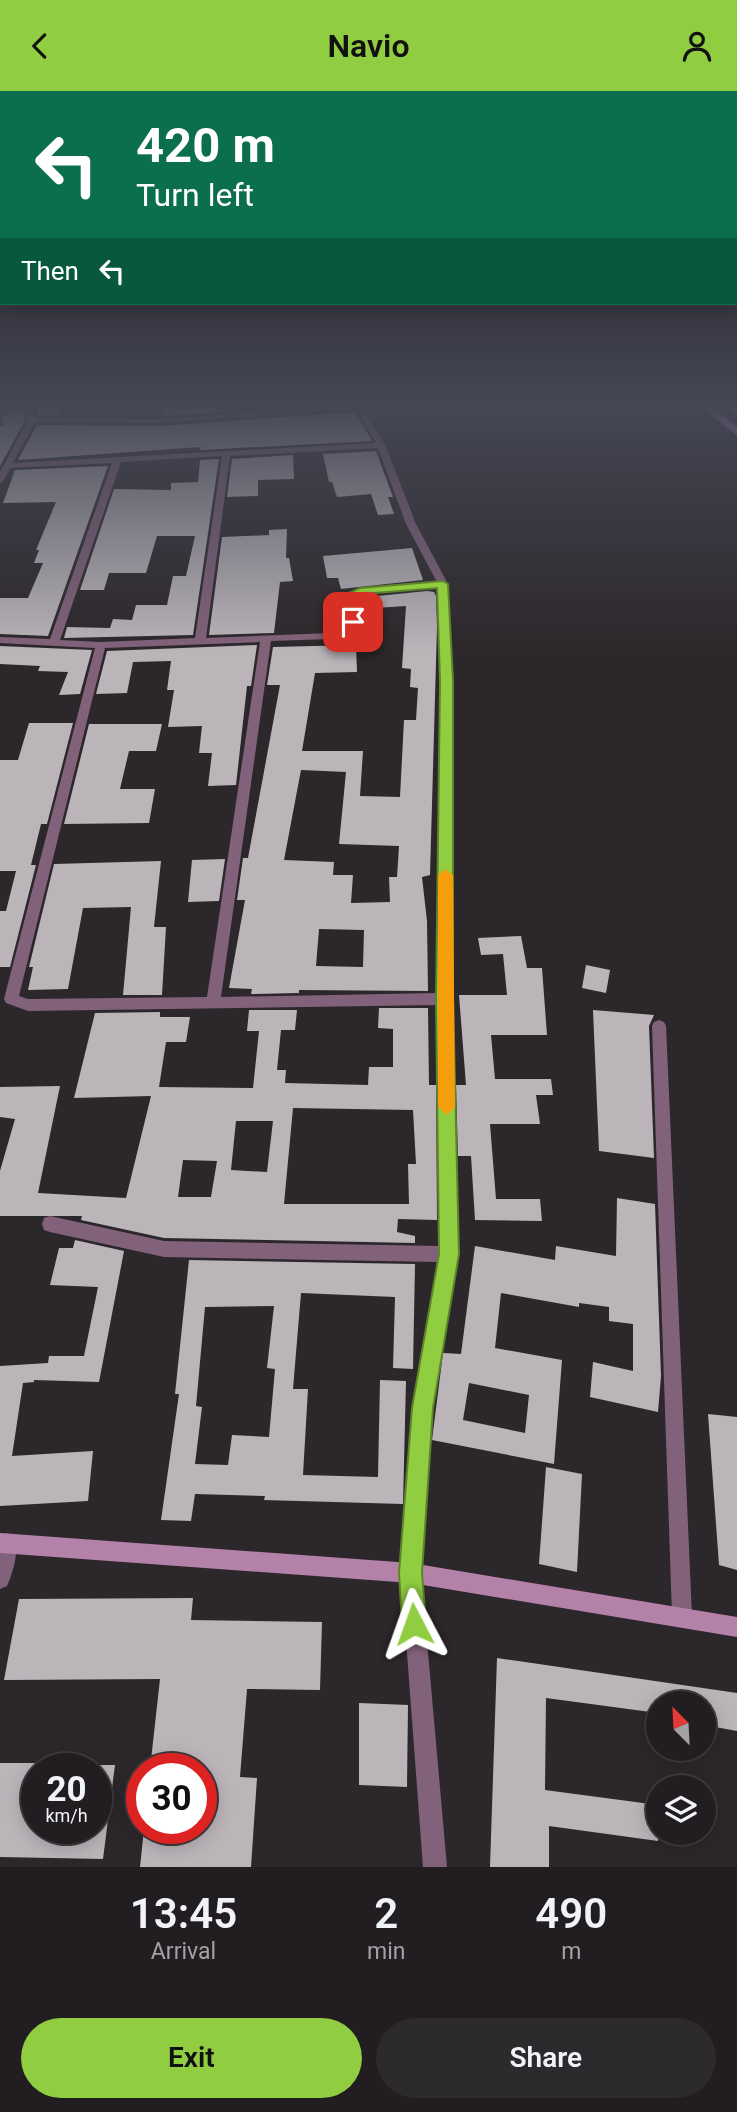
<!DOCTYPE html>
<style>
:root{--surface:#211d20;--page:#2d2a2d;--text:#f1f3f6;--muted:#a2a2a5;--line:#3e3b3e;--accent:#90cd40}
body{margin:0;font-family:Roboto,sans-serif;background:var(--page);color:var(--text);height:100vh;display:flex;flex-direction:column;font-size:26px;white-space:nowrap}
*{box-sizing:border-box;margin:0}
p{font-size:23px;color:var(--muted)}
.icon{flex:none;width:38px;height:38px;fill:none;stroke:currentColor;stroke-width:2;stroke-linecap:round;stroke-linejoin:round}
.map{position:relative;height:1776px;overflow:hidden}
.details{display:flex;flex-direction:column;background:var(--surface);flex:1}
.details>*{flex:none}
.guide{position:absolute;left:0px;top:0px;width:738px;height:214px;box-shadow:0 4px 18px #0003,0 0 0 2px var(--line);background:#0b6e4f;color:#fff;overflow:hidden}
.needle{width:46px;rotate:336deg}
.tools{position:absolute;left:646px;top:1600px;display:grid;gap:14px}
.tools a{display:grid;place-items:center;width:70px;height:70px;border-radius:50%;background:var(--surface);box-shadow:0 4px 18px #0003,0 0 0 2px var(--line);font-size:35px}
.speed{position:absolute;left:21px;top:1662px;display:flex;gap:14px;font-size:35px;font-weight:700;text-align:center}
.speed>*{display:grid;place-content:center;width:91px;height:91px;border-radius:50%;background:var(--surface);box-shadow:0 4px 18px #0003,0 0 0 2px var(--line);line-height:1}
.speed small{font-size:18px;font-weight:400}
.speed .limit{border:10px solid #d22;background:#fff;color:#111}
.pin{position:absolute;display:grid;place-items:center;width:60px;height:60px;color:#fff;margin:-30px;border-radius:14px;box-shadow:0 4px 10px #0006}
.me{position:absolute;width:77px;margin:-38px;rotate:356deg;stroke-linejoin:round;filter:drop-shadow(0 0 5px #0008)}
.turn{display:flex;align-items:center;gap:24px;height:147px;padding:0 21px;font-size:32px}
.turn .icon{width:91px;height:91px;stroke-width:2.5}
.turn b{display:block;font-size:49px;line-height:60px}
.then{display:flex;align-items:center;height:66px;padding:0 21px;background:#0003;gap:14px;font-size:26px}
.eta{display:flex;justify-content:space-evenly;align-items:center;height:119px;text-align:center}
.eta b{font-size:42px;font-weight:600;line-height:49px}
.action{display:flex;gap:14px;margin-top:auto;padding:14px 21px}
.action a{flex:1;height:80px;border-radius:42px;background:var(--accent);color:#111;font-size:28px;font-weight:600;line-height:80px;text-align:center}
.action a+a{background:var(--page);color:var(--text)}
header{display:flex;justify-content:space-between;align-items:center;height:91px;padding:0 21px;background:var(--accent);color:#111;font-size:32px;font-weight:600}
.map>svg:first-child{display:block}
</style>
<header><svg class="icon" aria-label="back" viewBox="0 0 24 24"><path d="M15 5l-7 7 7 7"/></svg>Navio<svg class="icon" aria-label="person" viewBox="0 0 24 24"><circle cx="12" cy="8" r="4"/><path d="M4 21q1-7 8-7t8 7"/></svg></header>
<div class="map">
<svg width="737" height="1776" viewBox="0 0 737 1776">
<rect width="100%" height="100%" fill="#2c272a"/>
<!-- building -->
<path fill="#bbb5ba" fill-rule="evenodd" d="M 8,313 L 22,313 L 25,329 L 0,375 L 0,335 L 3,335 L 2,325 L 9,324 Z
M 35,313 L 57,313 L 60,325 L 37,324 Z
M 235,313 L 236,319 L 245,319 L 164,325 L 163,314 Z
M 355,321 L 372,350 L 200,359 L 201,356 L 18,369 L 37,334 L 160,335 Z
M 376,360 L 393,406 L 388,406 L 394,423 L 378,424 L 371,403 L 337,406 L 332,391 L 329,391 L 323,363 Z
M 293,364 L 294,388 L 258,389 L 258,405 L 227,406 L 232,368 Z
M 219,368 L 193,544 L 64,547 L 67,536 L 110,537 L 113,528 L 132,529 L 136,514 L 167,514 L 173,485 L 186,485 L 195,445 L 157,445 L 146,482 L 109,482 L 104,499 L 80,499 L 114,398 L 171,399 L 171,392 L 198,391 L 200,369 Z
M 108,375 L 48,545 L 0,543 L 0,507 L 28,507 L 43,472 L 34,472 L 39,459 L 36,459 L 56,411 L 3,412 L 15,379 Z
M 287,438 L 286,467 L 289,467 L 293,490 L 280,491 L 274,542 L 209,544 L 222,446 L 269,444 L 269,439 Z
M 412,457 L 423,489 L 341,498 L 338,487 L 327,487 L 323,465 Z
M 427,500 L 434,501 L 436,505 L 437,536 L 430,784 L 422,786 L 427,830 L 428,900 L 299,899 L 299,902 L 251,903 L 252,898 L 229,897 L 245,809 L 237,809 L 243,767 L 248,767 L 280,594 L 267,594 L 273,556 L 356,554 L 357,581 L 315,582 L 302,660 L 363,660 L 360,705 L 400,706 L 404,629 L 416,629 L 418,597 L 410,596 L 411,578 L 402,577 L 406,515 L 360,518 L 358,507 ZM 301,679 L 346,681 L 339,753 L 399,755 L 397,786 L 389,786 L 390,811 L 351,812 L 353,784 L 333,784 L 334,771 L 284,769 ZM 319,838 L 364,839 L 363,876 L 316,875 Z
M 257,554 L 251,595 L 247,595 L 236,694 L 208,695 L 212,662 L 199,662 L 202,635 L 168,636 L 174,599 L 167,599 L 171,570 L 133,571 L 127,602 L 96,603 L 107,560 Z
M 0,555 L 92,559 L 80,603 L 59,604 L 68,581 L 38,580 L 40,575 L 0,573 Z
M 29,632 L 73,632 L 47,733 L 41,733 L 31,774 L 36,774 L 10,876 L 0,876 L 0,820 L 6,820 L 16,780 L 0,780 L 0,669 L 18,669 Z
M 89,633 L 162,633 L 156,660 L 129,660 L 120,698 L 155,698 L 149,732 L 64,733 Z
M 225,768 L 219,810 L 188,811 L 192,769 Z
M 161,770 L 154,836 L 166,836 L 162,904 L 123,904 L 131,816 L 83,817 L 68,898 L 28,899 L 33,876 L 29,876 L 54,773 Z
M 521,845 L 527,877 L 542,877 L 547,944 L 491,944 L 495,988 L 551,988 L 553,1004 L 536,1004 L 540,1033 L 490,1033 L 496,1108 L 540,1108 L 542,1130 L 475,1129 L 471,1065 L 458,1065 L 456,994 L 466,994 L 459,904 L 507,904 L 503,863 L 481,864 L 478,847 Z
M 586,874 L 610,879 L 606,902 L 582,897 Z
M 379,917 L 428,917 L 429,994 L 436,994 L 437,1129 L 398,1128 L 397,1141 L 415,1145 L 415,1152 L 164,1147 L 81,1129 L 82,1125 L 0,1125 L 0,1080 L 15,1028 L 0,1026 L 0,996 L 60,995 L 38,1102 L 126,1107 L 151,1005 L 74,1007 L 95,922 L 160,921 L 160,926 L 190,926 L 186,951 L 166,951 L 159,996 L 253,997 L 259,940 L 247,940 L 249,919 L 297,919 L 295,939 L 281,939 L 277,979 L 286,979 L 285,992 L 368,994 L 369,976 L 393,976 L 393,938 L 378,937 ZM 293,1017 L 413,1019 L 416,1073 L 408,1073 L 409,1113 L 284,1113 ZM 236,1030 L 273,1030 L 267,1081 L 231,1079 ZM 183,1069 L 217,1070 L 211,1106 L 178,1106 Z
M 593,919 L 654,924 L 649,935 L 654,1067 L 599,1060 Z
M 617,1107 L 655,1113 L 661,1285 L 658,1321 L 590,1306 L 593,1271 L 633,1280 L 633,1233 L 609,1230 L 609,1216 L 579,1212 L 579,1216 L 501,1202 L 495,1257 L 562,1269 L 554,1373 L 432,1349 L 443,1262 L 461,1263 L 475,1155 L 555,1169 L 556,1155 L 616,1165 ZM 469,1292 L 529,1304 L 525,1342 L 463,1329 Z
M 75,1149 L 124,1160 L 99,1291 L 34,1289 L 34,1291 L 23,1292 L 12,1365 L 93,1360 L 88,1410 L 0,1415 L 0,1275 L 48,1272 L 49,1265 L 84,1265 L 98,1196 L 50,1194 L 59,1157 L 73,1157 Z
M 189,1169 L 415,1173 L 413,1278 L 393,1277 L 395,1206 L 301,1202 L 293,1298 L 308,1298 L 303,1384 L 378,1386 L 380,1289 L 406,1290 L 403,1413 L 264,1409 L 265,1405 L 195,1403 L 191,1430 L 161,1429 L 179,1303 L 175,1303 ZM 274,1215 L 267,1277 L 275,1278 L 269,1346 L 232,1344 L 228,1374 L 195,1373 L 202,1316 L 196,1315 L 205,1216 Z
M 708,1323 L 737,1326 L 737,1479 L 719,1474 Z
M 546,1376 L 582,1383 L 577,1481 L 539,1473 Z
M 193,1507 L 191,1529 L 322,1531 L 320,1599 L 247,1598 L 240,1686 L 257,1687 L 251,1776 L 140,1776 L 144,1738 L 201,1738 L 201,1678 L 150,1678 L 160,1588 L 4,1589 L 19,1508 Z
M 497,1567 L 737,1602 L 737,1640 L 704,1634 L 704,1612 L 658,1612 L 658,1622 L 546,1607 L 545,1699 L 658,1714 L 658,1750 L 549,1735 L 549,1776 L 490,1776 Z
M 359,1612 L 408,1614 L 407,1696 L 359,1694 Z
M 0,1672 L 37,1672 L 37,1738 L 96,1738 L 96,1674 L 115,1674 L 103,1768 L 0,1766 Z"/>
<g fill="none" stroke-linecap="round" stroke-linejoin="round">
<!-- minor -->
<path fill="#82627a" fill-rule="evenodd" d="M 24,313 L 32,313 L 35,327 L 160,328 L 361,313 L 385,354 L 416,433 L 448,493 L 451,590 L 452,908 L 457,1163 L 431,1317 L 421,1482 L 447,1776 L 423,1776 L 401,1482 L 413,1317 L 439,1171 L 164,1166 L 50,1141 L 44,1139 L 42,1133 L 44,1127 L 50,1125 L 164,1150 L 440,1155 L 438,914 L 28,920 L 6,912 L 4,908 L 95,557 L 0,552 L 0,546 L 50,548 L 112,372 L 10,377 L 3,391 L 0,392 L 0,381 L 28,329 ZM 356,318 L 376,352 L 13,372 L 35,331 L 160,332 ZM 378,357 L 406,433 L 437,491 L 360,497 L 347,502 L 348,530 L 339,539 L 330,542 L 206,547 L 230,365 ZM 222,365 L 195,547 L 101,551 L 60,549 L 121,371 ZM 438,496 L 441,590 L 438,902 L 221,906 L 271,550 L 331,548 L 347,543 L 358,531 L 355,505 L 362,503 ZM 260,551 L 207,906 L 28,908 L 19,905 L 105,557 Z
M 659,929 L 664,931 L 666,935 L 692,1525 L 689,1532 L 682,1535 L 675,1532 L 672,1525 L 652,935 L 654,931 Z
M 7,1442 L 14,1445 C 20,1458 13,1482 7,1495 L 0,1498 L 0,1445 Z"/>
<!-- secondary -->
<path fill="#b482a9" fill-rule="evenodd" d="M 0,1442 L 411,1472 L 737,1526 L 737,1546 L 411,1492 L 0,1462 Z"/>
<!-- trunk -->
<path fill="#eda6de" fill-rule="evenodd" d="M 697,313 L 708,313 L 737,336 L 737,344 Z
M 720,313 L 731,313 L 737,317 L 737,325 Z"/>
</g>
<!-- sky -->
<linearGradient id="sky" x2="0" y2="1"><stop stop-color="#181517"/><stop offset="0.56" stop-color="#454755"/><stop offset="1" stop-color="#454755" stop-opacity="0"/></linearGradient>
<rect width="737" height="561" fill="url(#sky)"/>
<!-- route -->
<path fill="#90cd40" stroke="#5e852a" stroke-width="2" d="M 443,490 L 448,493 L 453,590 L 453,908 L 459,1163 L 433,1317 L 422,1482 L 426,1533 L 423,1541 L 414,1545 L 406,1541 L 402,1533 L 399,1482 L 412,1317 L 439,1163 L 436,908 L 440,590 L 437,497 L 362,503 L 356,506 L 359,531 L 353,534 L 348,531 L 344,504 L 360,497 Z"/>
<!-- slow -->
<path fill="#f59e0b" d="M 445,778 L 453,784 L 455,1016 L 447,1024 L 438,1016 L 438,784 Z"/>
</svg>
<div class="tools">
<a><svg class="needle" viewBox="-14 -14 28 28"><path d="M0-13l5 13h-10z" fill="#e53935"/><path d="M0 13l5-13h-10z" fill="#a2a2a5"/></svg></a>
<a><svg class="icon" aria-label="layers" viewBox="0 0 24 24"><path d="M12 4l9 5-9 5-9-5zM3 14l9 5 9-5"/></svg></a>
</div>
<div class="speed"><div>20<small>km/h</small></div><div class="limit">30</div></div>
<div class="pin" style="left:353px;top:531px;background:#d93025"><svg class="icon" aria-label="arrive" viewBox="0 0 24 24"><path d="M6 21V4h12l-3 4 3 4H6"/></svg></div>
<svg class="me" style="left:414px;top:1533px" viewBox="-20 -20 40 40"><path d="M0-17L14 15 0 8-14 15z" fill="#90cd40" stroke="#fff" stroke-width="4"/></svg>
<div class="guide">
<div class="turn"><svg class="icon" aria-label="left" viewBox="0 0 24 24"><path d="M17 20v-9H6M10 6l-5 5 5 5"/></svg><div><b>420 m</b>Turn left</div></div>
<div class="then">Then<svg class="icon" aria-label="left" viewBox="0 0 24 24"><path d="M17 20v-9H6M10 6l-5 5 5 5"/></svg></div>
</div>
</div>
<section class="details">
<div class="eta">
<div><b>13:45</b><p>Arrival</p></div>
<div><b>2</b><p>min</p></div>
<div><b>490</b><p>m</p></div>
</div>
<div class="action"><a>Exit</a><a>Share</a></div>
</section>
